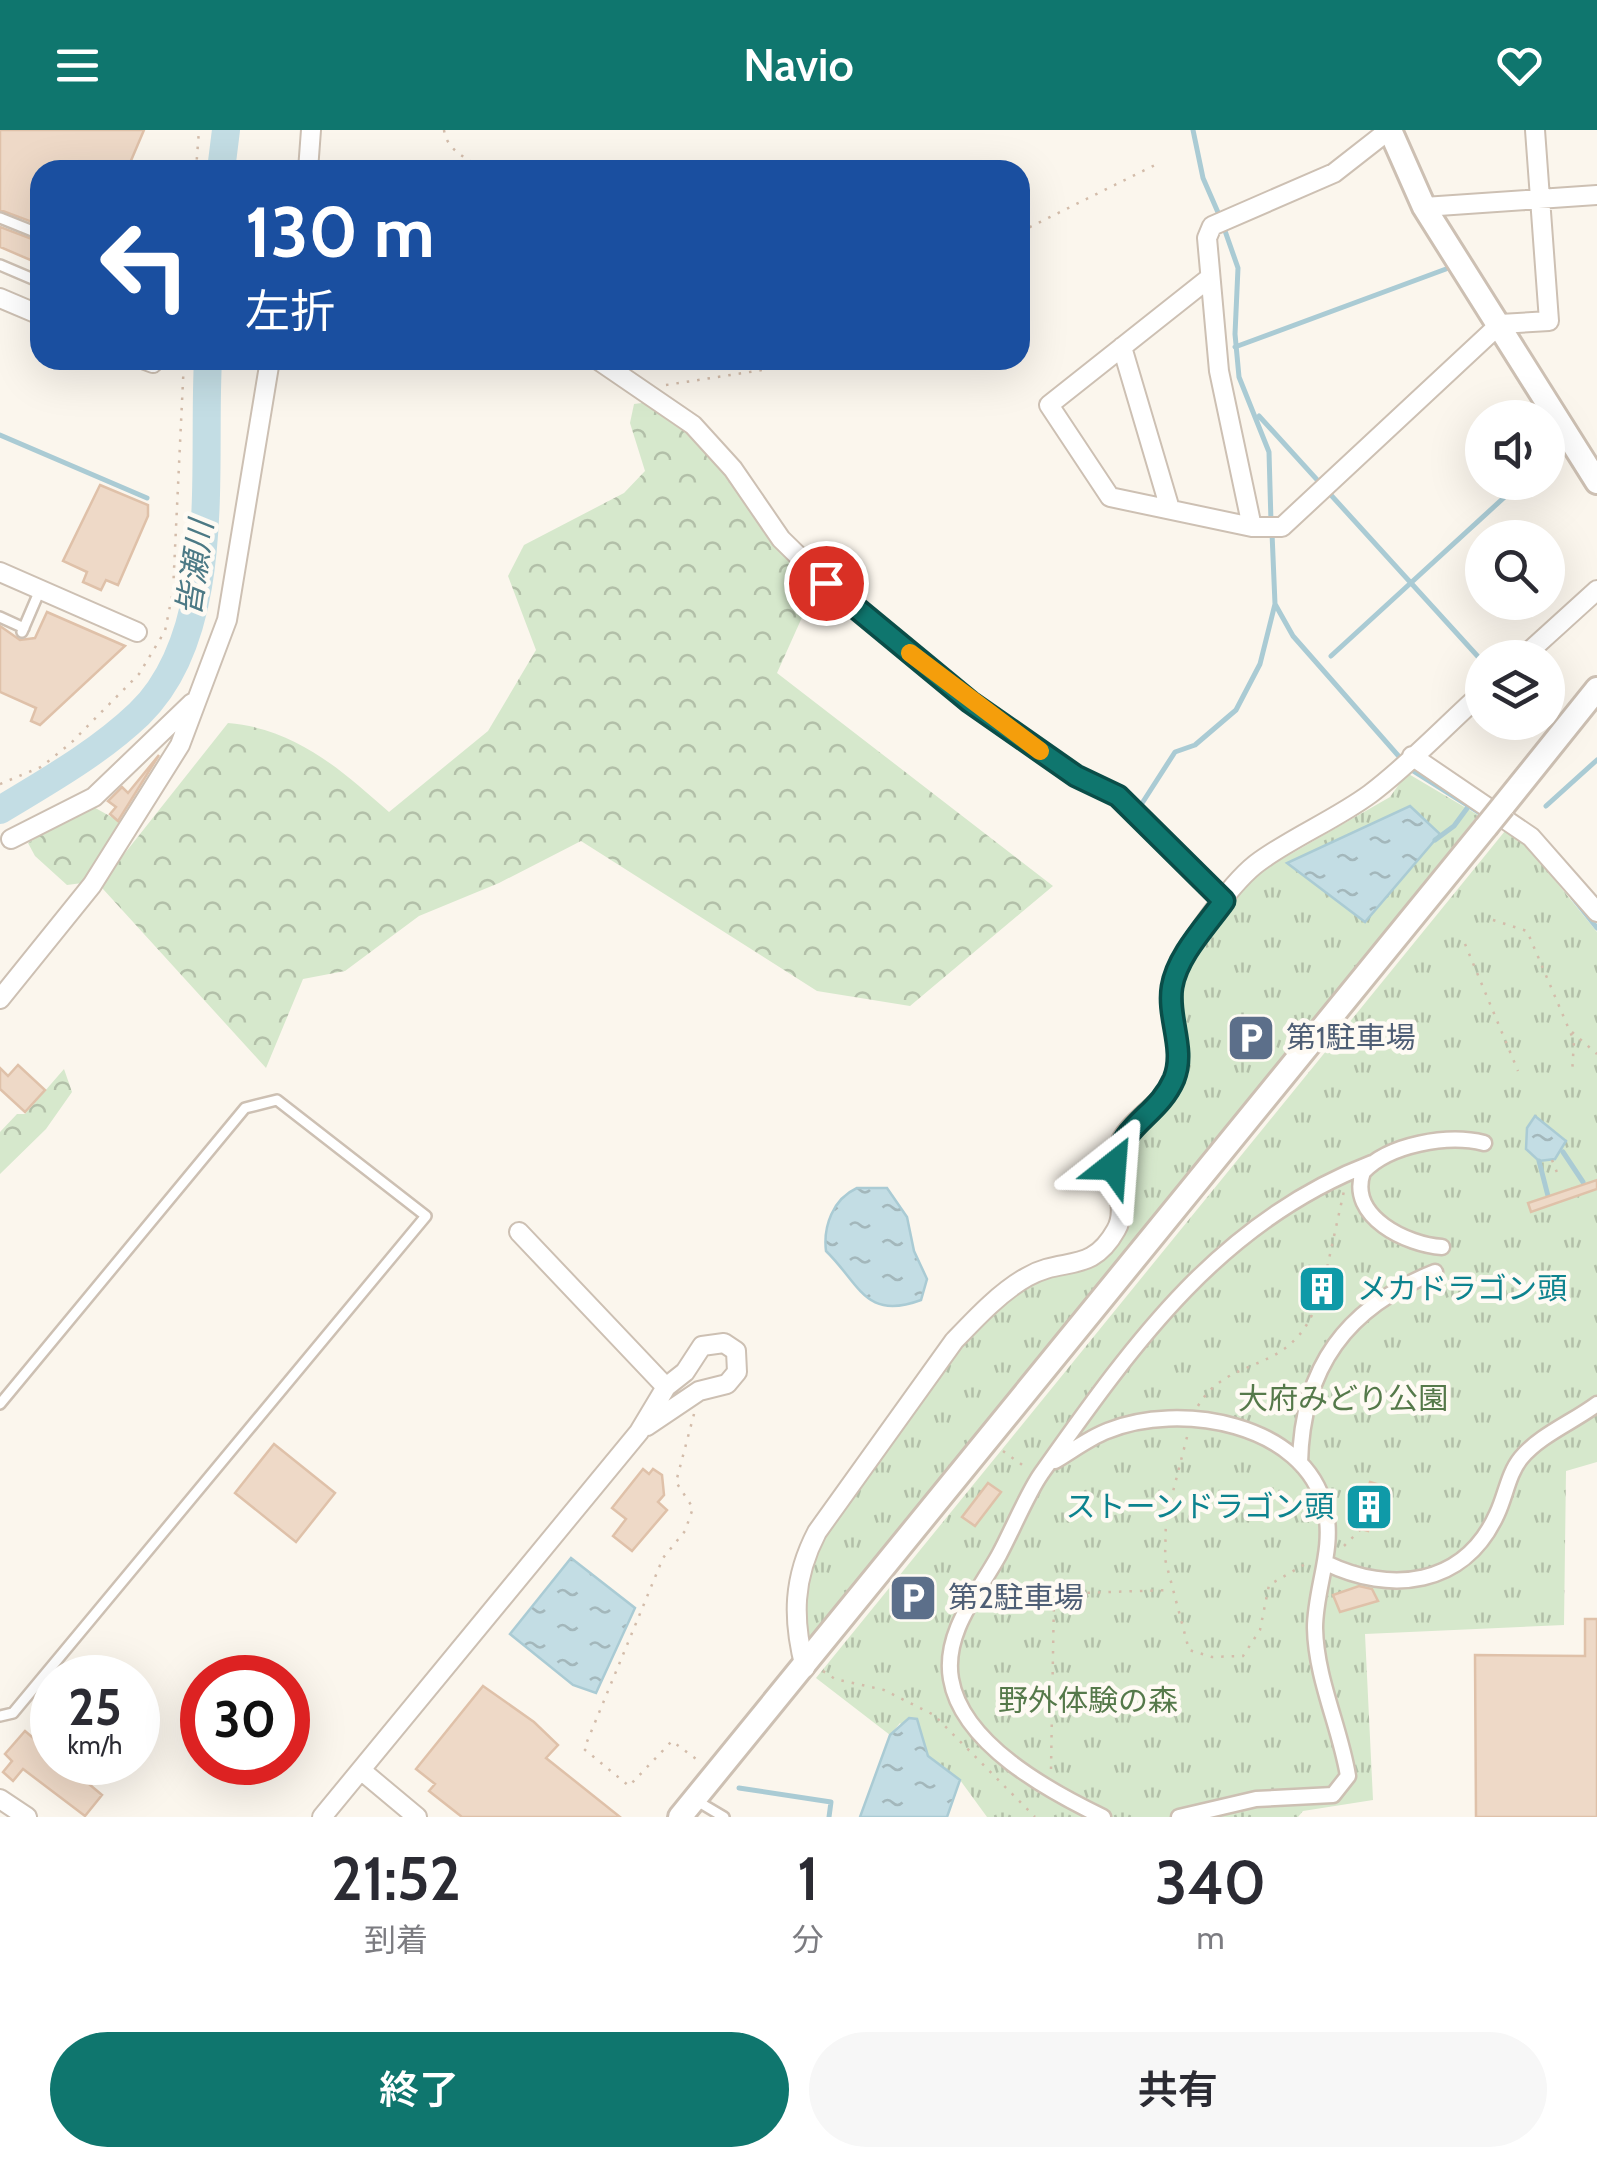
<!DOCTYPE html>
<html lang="ja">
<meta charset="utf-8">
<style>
:root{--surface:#fff;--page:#f7f7f7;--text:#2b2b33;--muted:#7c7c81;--accent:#0f766e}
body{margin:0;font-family:Cabin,"Noto Sans JP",sans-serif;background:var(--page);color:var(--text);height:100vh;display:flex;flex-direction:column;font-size:38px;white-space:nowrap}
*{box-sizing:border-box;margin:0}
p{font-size:32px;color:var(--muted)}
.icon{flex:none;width:55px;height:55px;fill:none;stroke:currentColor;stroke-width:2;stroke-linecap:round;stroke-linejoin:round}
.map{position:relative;height:1687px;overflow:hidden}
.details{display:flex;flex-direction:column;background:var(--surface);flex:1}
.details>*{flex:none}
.banner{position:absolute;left:30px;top:30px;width:1000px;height:210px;border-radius:30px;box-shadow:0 10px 40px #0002;background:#1a4fa0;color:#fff;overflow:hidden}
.buttons{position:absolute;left:1465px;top:270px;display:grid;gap:20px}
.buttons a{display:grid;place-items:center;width:100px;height:100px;border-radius:50%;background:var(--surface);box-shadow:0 10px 40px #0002;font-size:50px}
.speed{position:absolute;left:30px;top:1525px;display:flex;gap:20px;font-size:50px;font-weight:700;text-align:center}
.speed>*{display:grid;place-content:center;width:130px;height:130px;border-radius:50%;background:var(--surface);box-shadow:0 10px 40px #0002;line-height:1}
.speed small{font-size:25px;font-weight:400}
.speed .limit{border:15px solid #d22;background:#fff;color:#111}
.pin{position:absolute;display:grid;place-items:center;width:85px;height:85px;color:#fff;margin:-42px;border:5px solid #fff;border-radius:50%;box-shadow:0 2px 10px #0007}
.me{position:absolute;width:110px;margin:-55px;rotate:28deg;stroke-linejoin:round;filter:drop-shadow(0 0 8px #0008)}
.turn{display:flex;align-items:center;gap:35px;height:210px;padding:0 50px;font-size:45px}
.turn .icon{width:130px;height:130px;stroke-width:2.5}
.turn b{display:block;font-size:70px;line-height:85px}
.eta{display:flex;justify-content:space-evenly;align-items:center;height:170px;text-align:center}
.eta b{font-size:60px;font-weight:600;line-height:70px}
.action{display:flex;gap:20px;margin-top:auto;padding:20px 50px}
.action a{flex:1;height:115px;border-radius:60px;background:var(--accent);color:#fff;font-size:40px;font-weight:600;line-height:115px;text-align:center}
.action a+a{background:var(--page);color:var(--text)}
header{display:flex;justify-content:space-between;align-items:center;height:130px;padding:0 50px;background:var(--accent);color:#fff;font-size:45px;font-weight:600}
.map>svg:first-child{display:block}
</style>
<header><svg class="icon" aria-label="menu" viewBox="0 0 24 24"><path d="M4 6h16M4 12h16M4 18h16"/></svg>Navio<svg class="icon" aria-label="heart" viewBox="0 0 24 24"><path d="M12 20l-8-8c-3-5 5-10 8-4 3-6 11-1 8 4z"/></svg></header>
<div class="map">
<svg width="1597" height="1687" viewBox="0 0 1597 1687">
<defs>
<pattern id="forest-crowns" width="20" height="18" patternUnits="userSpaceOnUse" patternTransform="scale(2.5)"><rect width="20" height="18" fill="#d6e8cc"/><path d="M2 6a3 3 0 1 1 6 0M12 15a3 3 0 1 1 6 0" fill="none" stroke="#b2bfa8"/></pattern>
<pattern id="park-tufts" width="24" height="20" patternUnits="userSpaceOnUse" patternTransform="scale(2.5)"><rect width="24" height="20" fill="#d6e8cc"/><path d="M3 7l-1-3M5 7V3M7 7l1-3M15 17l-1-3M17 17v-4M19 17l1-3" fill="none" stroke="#b2bfa8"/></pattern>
<pattern id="water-ripples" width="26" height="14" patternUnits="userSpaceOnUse" patternTransform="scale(2.5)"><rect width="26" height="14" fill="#c3dde4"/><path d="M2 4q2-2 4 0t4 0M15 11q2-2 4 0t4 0" fill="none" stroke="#a3b7bb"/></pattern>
</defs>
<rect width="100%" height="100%" fill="#fbf6ed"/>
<!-- forest -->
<path fill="url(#forest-crowns)" d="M 650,272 L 691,301 L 817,454 L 777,543 L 1053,756 L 910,876 L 817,861 L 581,711 L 499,753 L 419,786 L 345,841 L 303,849 L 266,938 L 103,759 L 102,752 L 228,593 C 296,599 340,639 389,682 L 488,601 L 536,520 L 508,446 L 524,415 L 624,363 L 645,341 L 630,293 L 634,274 Z
M 90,675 L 124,694 L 90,752 L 67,755 L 35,726 L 28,713 Z
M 64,939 L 72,962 L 46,999 L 0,1044 L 0,1002 L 17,984 L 25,984 Z"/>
<!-- park -->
<path fill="url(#park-tufts)" d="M 1407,643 L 1478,685 L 805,1520 L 802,1456 L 821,1405 L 979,1193 L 1032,1152 L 1094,1135 L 1128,1094 L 1117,1033 L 1123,1016 L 1170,969 L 1182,843 L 1251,747 L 1390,667 Z
M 1505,701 L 1527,716 L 1597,802 L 1597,1332 L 1566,1341 L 1564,1495 L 1365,1504 L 1373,1670 L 1303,1681 L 1298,1687 L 987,1687 L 960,1650 L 928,1626 L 900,1593 L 890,1605 L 816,1548 Z"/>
<!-- water -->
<path fill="url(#water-ripples)" stroke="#aacbd4" stroke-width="2.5" d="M 1410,676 L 1440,704 L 1365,792 L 1287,733 Z
M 1535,986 L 1566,1011 L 1555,1029 L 1539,1031 L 1526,1019 L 1527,998 Z
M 857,1058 L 887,1058 L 907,1087 L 914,1121 L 927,1149 L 921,1170 C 865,1191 860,1154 826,1121 C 823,1096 833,1069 857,1058 Z
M 571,1428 L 635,1478 L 596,1563 L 573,1555 L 510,1504 Z
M 909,1588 L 917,1589 L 928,1626 L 960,1650 L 947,1687 L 860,1687 L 890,1605 Z"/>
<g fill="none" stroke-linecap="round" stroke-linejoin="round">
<!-- stream -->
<path stroke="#aacbd4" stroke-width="5" d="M 1193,0 L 1203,48 L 1220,87
M 1224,98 L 1238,138 L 1235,204 L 1239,247 L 1269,322 L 1271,392
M 1235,217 L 1446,139
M 1259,286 L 1482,531
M 0,305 L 147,368
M 1548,328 L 1556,320
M 1272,403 L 1275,474 L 1293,506 L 1410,639 L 1486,687
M 1331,526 L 1521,352
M 1546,676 L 1597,630
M 1139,678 L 1175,622 L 1195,615 L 1236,580 L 1260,534 L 1275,474
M 1435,710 L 1454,696 L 1468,677
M 1573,768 L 1597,798
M 1563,1022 L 1583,1052
M 1539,1031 L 1548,1066
M 739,1658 L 831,1672 L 829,1687"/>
<!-- river -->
<path stroke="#c3dde4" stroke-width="28" d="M 221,40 L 226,0
M 0,680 C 48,651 98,623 139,584 C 224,502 202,337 208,230"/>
</g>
<!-- building -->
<path fill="#eed9c7" stroke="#dfc1a9" stroke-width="2.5" d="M 0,0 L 144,0 L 127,40 L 40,40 L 40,95 L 0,80 Z
M 0,97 L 40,112 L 40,134 L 0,117 Z
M 100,355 L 148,375 L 148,386 L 118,455 L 106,450 L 101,460 L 83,452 L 87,442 L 63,431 Z
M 47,482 L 125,516 L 40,595 L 31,591 L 36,578 L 0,562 L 0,496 L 20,510 L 35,508 Z
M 159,625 L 118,691 L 110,684 L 116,677 L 108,671 L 122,657 L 128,663 Z
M 18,935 L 45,960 L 25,982 L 0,959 L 0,938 L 8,946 Z
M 1597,1050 L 1597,1059 L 1531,1082 L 1528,1073 Z
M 274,1314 L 335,1363 L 296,1412 L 235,1363 Z
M 643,1339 L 649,1344 L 653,1339 L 662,1345 L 664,1365 L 658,1372 L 667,1380 L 632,1421 L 613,1406 L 626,1389 L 612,1378 Z
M 1370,1352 L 1383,1356 L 1368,1401 L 1355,1397 Z
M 988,1353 L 1001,1362 L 975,1396 L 962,1387 Z
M 1359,1456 L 1372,1459 L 1378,1471 L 1340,1482 L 1333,1465 Z
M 1585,1489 L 1597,1489 L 1597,1687 L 1476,1687 L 1475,1525 L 1585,1526 Z
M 483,1556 L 534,1592 L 558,1615 L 546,1628 L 620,1687 L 462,1687 L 429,1661 L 435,1654 L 416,1639 Z
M 25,1601 L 52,1624 L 52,1632 L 64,1633 L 102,1665 L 85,1686 L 23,1639 L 13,1651 L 3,1642 L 12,1631 L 5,1624 Z"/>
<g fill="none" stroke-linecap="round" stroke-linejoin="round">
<!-- service casing -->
<g stroke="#cdc0b3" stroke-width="14">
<path id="service" d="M 0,88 L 40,104
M 0,135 L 40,152
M 0,487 L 24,498
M 22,502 L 40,460
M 0,1274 L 245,978 L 277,970 L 426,1086 L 13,1583 L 0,1586
M 697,1671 L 724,1687"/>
</g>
<!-- pedestrian casing -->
<g stroke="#cdc0b3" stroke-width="19">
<path id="pedestrian" d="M 1442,1117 C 1408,1115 1347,1087 1363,1042 C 1389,1014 1448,1004 1484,1013
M 1055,1331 C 1072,1321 1089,1308 1107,1301 C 1179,1271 1305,1293 1325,1378 C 1335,1419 1315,1458 1315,1498 C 1316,1549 1340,1597 1348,1646 L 1333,1665 L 1256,1669 L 1179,1687
M 1300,1333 C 1302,1237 1347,1177 1435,1142
M 1326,1433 C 1390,1464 1464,1457 1497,1384 C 1506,1365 1508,1344 1521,1328 C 1540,1305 1573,1292 1597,1274
M 1103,1687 C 1049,1661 962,1614 951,1549 C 943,1503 978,1463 999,1425 C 1012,1401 1027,1364 1041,1344 C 1132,1216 1219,1091 1372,1033"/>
</g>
<!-- minor casing -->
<g stroke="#cdc0b3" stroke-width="22">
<path id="minor" d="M 308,40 L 311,0
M 1424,77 L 1597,65
M 1208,149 L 1049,275 L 1110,367 L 1252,397 L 1282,397 L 1500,194 L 1549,191 L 1535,0
M 0,168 L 40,185
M 1122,217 L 1170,379
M 145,230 L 153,233
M 598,230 L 693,295 L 733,339 L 781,409 L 826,453 L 970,573 L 1076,647 L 1118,666 L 1224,771
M 1252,397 L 1219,241 L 1207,108 L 1212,96 L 1334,43 L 1389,0
M 0,442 L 137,502
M 1522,528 L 1597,460
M 1412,626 L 1531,707 L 1597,782
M 11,709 L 94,667 L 192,573
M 0,869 L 92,755 L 180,615 L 227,490 L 270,230
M 647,1296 L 699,1261 L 727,1254 L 737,1242 L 736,1221 L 724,1213 L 702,1216 L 685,1242 L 666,1257
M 805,1538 C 792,1488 793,1448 817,1402 L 954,1211 C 975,1189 1000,1162 1027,1147 C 1063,1126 1091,1145 1116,1100 C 1130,1076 1108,1045 1117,1019 C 1128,987 1167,976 1176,943 C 1186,908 1161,872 1178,838 C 1191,809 1234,749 1260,731 C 1295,706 1336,689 1370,664 C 1410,634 1445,596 1482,563
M 362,1641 L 417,1687
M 0,1669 L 27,1687
M 322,1687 L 639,1302 L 666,1257 L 519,1102"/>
</g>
<!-- tertiary casing -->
<g stroke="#cdc0b3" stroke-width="28">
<path id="tertiary" d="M 1390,0 L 1424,77 L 1597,352
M 1503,676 L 1597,559
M 680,1687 L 1486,697"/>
</g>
<!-- path -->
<path stroke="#d3bcaa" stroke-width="2.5" stroke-dasharray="2.5 8" stroke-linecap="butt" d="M 444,0 C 447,22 469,29 486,40
M 196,40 L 199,0
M 1020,102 L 1161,32
M 666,255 L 827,230
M 0,654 L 41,637 L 71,613 L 139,544 L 165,501 L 173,461 L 184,230
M 1493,790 L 1527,801 L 1574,911 L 1572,944
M 1465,814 L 1518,941
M 1572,902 L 1597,924
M 1552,1030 L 1558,1045
M 1325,1147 L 1344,1061
M 1198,1276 C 1230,1222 1292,1248 1318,1170
M 694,1284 L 676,1352 L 693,1378 L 685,1401 L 663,1428 L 584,1619 L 629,1656 L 672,1611 L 699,1631
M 1187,1307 L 1166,1389 L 1165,1429 L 1189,1520 L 1212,1527 L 1243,1526 L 1260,1500 L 1269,1455 L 1309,1432
M 1003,1321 L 1025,1337
M 1344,1416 L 1361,1399
M 993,1466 L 1169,1460
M 823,1541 L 835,1549 L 884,1560 L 934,1585 L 1035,1687
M 1051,1639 L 1054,1466"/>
<!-- service -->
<use href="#service" stroke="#fff" stroke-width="9"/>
<!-- pedestrian -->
<use href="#pedestrian" stroke="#fff" stroke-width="14"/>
<!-- minor -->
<use href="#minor" stroke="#fff" stroke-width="18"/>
<!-- tertiary -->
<use href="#tertiary" stroke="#fff" stroke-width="22"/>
<!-- tertiary-bridge casing -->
<g stroke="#cdc0b3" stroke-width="28" stroke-linecap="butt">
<path id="tertiary-bridge" d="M 1486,697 L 1503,676"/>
</g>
<!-- tertiary-bridge -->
<use href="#tertiary-bridge" stroke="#fff" stroke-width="22"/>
</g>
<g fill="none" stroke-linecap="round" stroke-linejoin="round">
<!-- route casing -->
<g stroke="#0a4d48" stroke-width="25">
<path id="route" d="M 826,453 L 970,572 L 1076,646 L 1118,666 L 1224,771 C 1206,796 1177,826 1172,857 C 1167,888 1186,919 1174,949 C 1158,986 1124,992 1113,1036"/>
</g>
<!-- route -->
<use href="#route" stroke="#0f766e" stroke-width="18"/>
<!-- slow -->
<path stroke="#f59e0b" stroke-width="18" d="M 910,523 L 1040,621"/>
</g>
<!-- icons -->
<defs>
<g id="parking-square" transform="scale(2.5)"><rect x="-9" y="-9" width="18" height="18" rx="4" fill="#5c6f8a" stroke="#fefaf3"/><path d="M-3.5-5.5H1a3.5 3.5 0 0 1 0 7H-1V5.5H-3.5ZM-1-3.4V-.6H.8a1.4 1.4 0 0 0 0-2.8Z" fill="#fff"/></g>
<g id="building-square" transform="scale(2.5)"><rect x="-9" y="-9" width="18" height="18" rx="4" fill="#0f9aa8" stroke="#fefaf3"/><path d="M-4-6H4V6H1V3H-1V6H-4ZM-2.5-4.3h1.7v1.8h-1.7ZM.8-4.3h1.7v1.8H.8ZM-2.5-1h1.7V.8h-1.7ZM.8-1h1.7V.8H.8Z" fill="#fff"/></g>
</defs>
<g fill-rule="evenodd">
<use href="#parking-square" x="1251" y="908"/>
<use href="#building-square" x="1322" y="1159"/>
<use href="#building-square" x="1369" y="1377"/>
<use href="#parking-square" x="913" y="1468"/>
</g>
<g text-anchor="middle" stroke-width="9" stroke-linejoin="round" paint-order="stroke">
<!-- service labels -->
<g font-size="30" fill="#4e5e75" stroke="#fefaf3" text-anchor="start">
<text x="1286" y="918">第1駐車場</text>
<text x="948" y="1478">第2駐車場</text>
</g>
<!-- culture labels -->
<g font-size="30" fill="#0d838f" stroke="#fefaf3" text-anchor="start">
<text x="1357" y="1169">メカドラゴン頭</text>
<text x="1334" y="1387" text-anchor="end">ストーンドラゴン頭</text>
</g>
<!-- park labels -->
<g font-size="30" fill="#55794a" stroke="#fefaf3">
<text x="1343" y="1279">大府みどり公園</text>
<text x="1088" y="1581">野外体験の森</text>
</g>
<!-- water labels -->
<g font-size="32" font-style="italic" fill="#4c7985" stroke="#fefaf3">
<text transform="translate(195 438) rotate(-82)" y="11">皆瀬川</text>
</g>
</g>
</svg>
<div class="buttons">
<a><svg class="icon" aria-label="sound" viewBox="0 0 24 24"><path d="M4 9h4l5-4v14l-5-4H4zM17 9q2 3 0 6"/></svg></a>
<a><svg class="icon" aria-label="search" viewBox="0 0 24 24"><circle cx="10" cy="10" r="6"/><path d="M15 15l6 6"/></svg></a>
<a><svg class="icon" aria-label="layers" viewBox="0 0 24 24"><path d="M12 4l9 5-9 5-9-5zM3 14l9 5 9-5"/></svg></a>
</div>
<div class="speed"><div>25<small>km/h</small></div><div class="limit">30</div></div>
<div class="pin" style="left:826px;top:453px;background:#d93025"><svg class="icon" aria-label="arrive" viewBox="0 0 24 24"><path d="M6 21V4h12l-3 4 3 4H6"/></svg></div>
<svg class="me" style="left:1113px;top:1036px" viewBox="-20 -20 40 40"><path d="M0-17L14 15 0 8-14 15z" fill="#0f766e" stroke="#fff" stroke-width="4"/></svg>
<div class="banner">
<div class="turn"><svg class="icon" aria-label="left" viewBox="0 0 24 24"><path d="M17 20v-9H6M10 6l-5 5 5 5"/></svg><div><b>130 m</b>左折</div></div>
</div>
</div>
<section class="details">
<div class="eta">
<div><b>21:52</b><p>到着</p></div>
<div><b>1</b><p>分</p></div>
<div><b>340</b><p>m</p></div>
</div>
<div class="action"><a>終了</a><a>共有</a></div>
</section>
